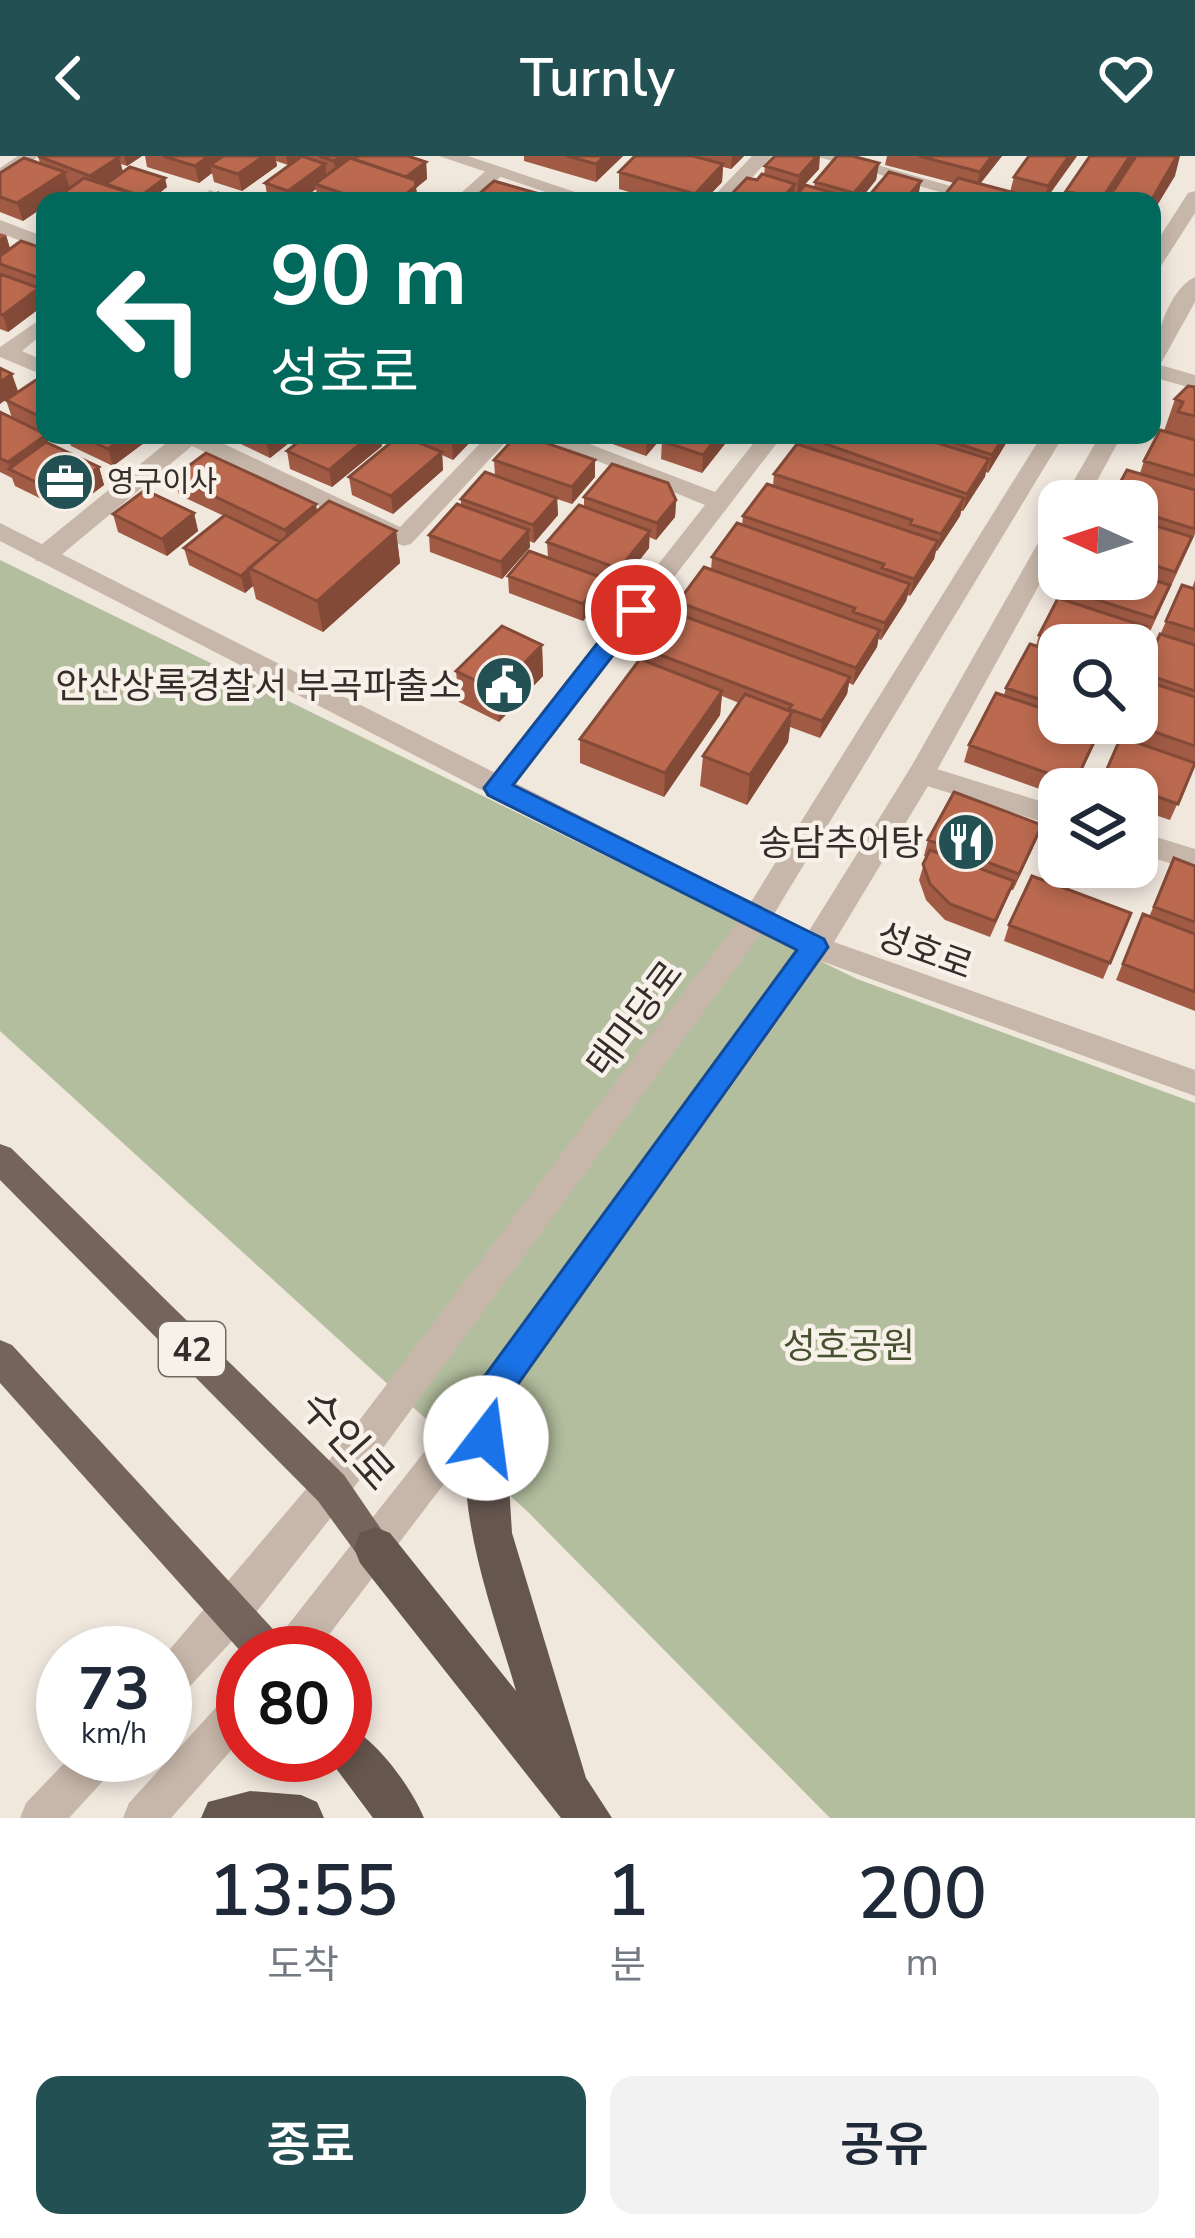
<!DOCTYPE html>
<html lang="ko">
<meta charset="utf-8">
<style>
:root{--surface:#fff;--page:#f2f2f3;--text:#1f2937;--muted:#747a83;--accent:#225053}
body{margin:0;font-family:"Nunito Sans","Noto Sans KR",sans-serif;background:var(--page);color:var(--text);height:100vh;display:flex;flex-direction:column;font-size:45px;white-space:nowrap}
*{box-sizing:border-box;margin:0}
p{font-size:39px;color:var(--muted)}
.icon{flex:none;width:66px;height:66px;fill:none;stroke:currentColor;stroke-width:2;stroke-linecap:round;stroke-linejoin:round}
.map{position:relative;height:1662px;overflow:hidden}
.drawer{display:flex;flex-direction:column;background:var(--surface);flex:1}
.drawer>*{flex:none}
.banner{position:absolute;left:36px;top:36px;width:1125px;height:252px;border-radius:24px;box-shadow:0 6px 18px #0003;background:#00695c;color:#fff;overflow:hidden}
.needle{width:78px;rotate:273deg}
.tools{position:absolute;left:1038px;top:324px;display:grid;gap:24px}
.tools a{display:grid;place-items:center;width:120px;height:120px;border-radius:24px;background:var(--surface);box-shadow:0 6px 18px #0003;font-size:60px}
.speed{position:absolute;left:36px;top:1470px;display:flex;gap:24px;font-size:60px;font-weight:700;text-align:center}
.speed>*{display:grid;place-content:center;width:156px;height:156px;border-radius:50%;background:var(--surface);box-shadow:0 6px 18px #0003;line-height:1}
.speed small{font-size:30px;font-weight:400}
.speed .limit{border:18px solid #d22;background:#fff;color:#111}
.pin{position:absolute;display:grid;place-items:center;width:102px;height:102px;color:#fff;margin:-51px;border:6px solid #fff;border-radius:50%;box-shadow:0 3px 12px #0007}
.me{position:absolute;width:132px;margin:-66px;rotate:15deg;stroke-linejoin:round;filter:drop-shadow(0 0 9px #0008)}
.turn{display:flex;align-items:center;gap:42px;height:252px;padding:0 36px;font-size:54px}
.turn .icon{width:156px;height:156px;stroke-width:2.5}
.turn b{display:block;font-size:84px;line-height:102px}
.eta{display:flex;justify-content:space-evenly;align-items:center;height:204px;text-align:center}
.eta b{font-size:72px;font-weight:600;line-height:84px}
.cta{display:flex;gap:24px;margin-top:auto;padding:24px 36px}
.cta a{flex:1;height:138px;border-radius:24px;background:var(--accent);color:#fff;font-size:48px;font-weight:600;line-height:138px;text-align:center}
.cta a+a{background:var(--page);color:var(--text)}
header{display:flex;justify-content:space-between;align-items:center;height:156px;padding:0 36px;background:var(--accent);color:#fff;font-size:54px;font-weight:600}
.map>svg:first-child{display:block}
</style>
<header><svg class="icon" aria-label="back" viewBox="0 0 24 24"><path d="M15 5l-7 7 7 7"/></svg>Turnly<svg class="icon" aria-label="heart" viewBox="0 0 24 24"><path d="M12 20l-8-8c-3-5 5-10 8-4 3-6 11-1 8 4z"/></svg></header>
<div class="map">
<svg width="1195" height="1662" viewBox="0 0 1195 1662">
<rect width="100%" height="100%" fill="#f0e7dd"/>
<!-- green -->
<path fill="#b3be9e" d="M 0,404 L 857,823 L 1195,947 L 1195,1662 L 830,1662 L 528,1356 L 0,875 Z"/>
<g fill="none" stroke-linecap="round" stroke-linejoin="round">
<!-- minor -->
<path fill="#c7b7aa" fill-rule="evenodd" d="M 18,0 L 39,0 L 0,27 L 0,12 Z
M 752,0 L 772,0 L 730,45 L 709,45 Z
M 815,0 L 846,0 L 1003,45 L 971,45 Z
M 490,11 L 507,15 L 474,45 L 452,45 Z
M 210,34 L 236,45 L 193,45 Z
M 0,64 L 45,81 L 45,94 L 0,77 Z
M 45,160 L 45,176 L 22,195 L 45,205 L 45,220 L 0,201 L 0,191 Z
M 176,279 L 205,279 L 400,371 L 488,279 L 512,279 L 411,388 L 403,390 L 192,290 L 54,405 L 36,405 L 36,393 Z
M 534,279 L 566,279 L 715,336 L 760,279 L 783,279 L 507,639 L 497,642 L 483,632 L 487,625 L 705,349 Z
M 921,608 L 1059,651 L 1059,671 L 911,625 L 907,618 L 911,611 Z
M 1137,675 L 1195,693 L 1195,715 L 1137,697 Z"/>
<!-- tertiary -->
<path fill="#c7b7aa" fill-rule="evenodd" d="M 439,0 L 468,0 L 602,45 L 572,45 Z
M 1195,35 L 1195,57 L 1159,113 L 1152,115 L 1152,93 L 1188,37 Z
M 1195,121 L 1195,146 L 1160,209 L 1195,219 L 1195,233 L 1152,221 C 1152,191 1166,135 1195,121 Z
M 1042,279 L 1064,279 L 774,758 L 809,775 L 911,611 L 1047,371 L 1059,363 L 1059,393 L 931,625 L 834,786 L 1195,914 L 1195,940 L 821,805 L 508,1244 L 315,1497 L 272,1497 L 277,1483 L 484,1220 L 796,795 L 761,778 L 344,1345 L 243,1473 L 179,1542 L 165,1548 L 165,1499 L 318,1319 L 737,766 L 0,385 L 0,367 L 751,746 Z
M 1100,279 L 1122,279 L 1086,345 L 1062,345 Z
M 243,1531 L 243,1581 L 171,1662 L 123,1662 L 129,1647 L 229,1537 Z
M 72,1599 L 120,1599 L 114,1613 L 69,1662 L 20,1662 L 26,1647 Z"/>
<!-- primary -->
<path fill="#75645b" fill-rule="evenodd" d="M 0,988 L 11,992 L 344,1319 L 394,1392 L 388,1405 L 375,1411 L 362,1405 L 318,1345 L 0,1024 Z
M 0,1184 L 12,1189 L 282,1483 L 287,1497 L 243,1498 L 0,1227 Z"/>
<!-- trunk -->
<path fill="#65564e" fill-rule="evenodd" d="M 496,1213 L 510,1219 L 515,1232 L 506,1283 L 512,1377 L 586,1622 L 612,1662 L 561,1662 L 360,1407 L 354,1392 L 360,1377 L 375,1371 L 390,1377 L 516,1535 C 488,1437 439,1320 482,1219 Z
M 345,1569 C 376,1582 411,1631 424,1662 L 373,1662 L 326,1599 L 345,1599 Z
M 250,1635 L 301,1639 L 317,1646 L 324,1662 L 201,1662 L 208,1646 Z"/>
</g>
<!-- wall -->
<path fill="#a15b45" d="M 38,0 L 142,0 L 127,10 L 121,8 L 123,16 L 167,31 L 149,45 L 45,50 L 23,65 L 0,56 L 0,17 L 40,7 Z
M 145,0 L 301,0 L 288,9 L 276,5 L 277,10 L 242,35 L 214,26 L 212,17 L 199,27 L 147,11 Z
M 302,0 L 408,0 L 426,6 L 427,23 L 416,32 L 418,45 L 318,45 L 316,33 L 300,45 L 268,44 L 265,27 Z
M 524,0 L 623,0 L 596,26 L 524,5 Z
M 635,0 L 744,0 L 731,13 L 723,11 L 722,26 L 704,45 L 660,45 L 619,33 L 619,16 Z
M 887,0 L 1002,0 L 980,28 L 1010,36 L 1014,21 L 1077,0 L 1045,45 L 954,27 L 885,9 Z
M 879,7 L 876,24 L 859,45 L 726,45 L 764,19 L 765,10 L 819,13 L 797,37 L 794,36 L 794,42 L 814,31 L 815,26 Z
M 1175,20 L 1152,45 L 1110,45 L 1112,38 L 1107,45 L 1064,45 L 1066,35 Z
M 0,77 L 6,79 L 10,93 L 45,93 L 45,140 L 41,138 L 44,149 L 8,176 L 0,173 Z
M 45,218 L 45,277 L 12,262 L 6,244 Z
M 1195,231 L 1195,378 L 1148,480 L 1144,478 L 1137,495 L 1137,489 L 1059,489 L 1059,567 L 1105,567 L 1073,633 L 1059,633 L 1059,640 L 964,606 L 969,589 L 1004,539 L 1006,532 L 1036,490 L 1039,479 L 1055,448 L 1060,432 L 1137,423 L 1137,345 L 1140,317 L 1144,305 L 1164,275 L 1175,243 Z
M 0,256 L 49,287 L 99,311 L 104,329 L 68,356 L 15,330 L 12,322 L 0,316 Z
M 49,279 L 151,279 L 152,281 L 113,310 L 71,290 L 67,279 L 60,284 Z
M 222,279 L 299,279 L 270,302 Z
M 396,279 L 477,279 L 453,304 L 442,299 L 443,314 L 393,358 L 352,339 L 349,321 L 398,280 Z
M 607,279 L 664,279 L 646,300 L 607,286 Z
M 667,279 L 732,279 L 702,317 L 661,303 L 662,285 Z
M 804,279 L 1010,279 L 1008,284 L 988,317 L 986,316 L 963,355 L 961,355 L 960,360 L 937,395 L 936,395 L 934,403 L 910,440 L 908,439 L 906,445 L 881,484 L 878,483 L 877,491 L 853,529 L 849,527 L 847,538 L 820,582 L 790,571 L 788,586 L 747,649 L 700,630 L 703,600 L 739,547 L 722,540 L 720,559 L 664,641 L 580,607 L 580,583 L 642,504 L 642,492 L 677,458 L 678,446 L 711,414 L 712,401 L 742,369 L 743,360 L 773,329 L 774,318 L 802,289 Z
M 382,290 L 332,331 L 290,313 L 287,295 Z
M 494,304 L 595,321 L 572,348 L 557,343 L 558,359 L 534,387 L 529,385 L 530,391 L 502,423 L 430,396 L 429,379 L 461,349 L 461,343 L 495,320 Z
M 174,321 L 396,375 L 400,407 L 323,476 L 256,443 L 253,430 L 245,437 L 189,409 L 184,392 L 224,360 L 179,339 Z
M 584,341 L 676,344 L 675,361 L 656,384 L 649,381 L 649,392 L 619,430 L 603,424 L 603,439 L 583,465 L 509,437 L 508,420 L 548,402 L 547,386 L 584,351 Z
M 194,357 L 198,375 L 167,400 L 118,376 L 113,358 Z
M 1195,424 L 1195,609 L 1170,664 L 1137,653 L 1137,633 L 1099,633 L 1120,583 L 1118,582 L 1124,567 L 1137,567 L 1137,531 L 1182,429 L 1192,432 Z
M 542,489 L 543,520 L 499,566 L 459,546 L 456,515 Z
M 1042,669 L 1036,685 L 1013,734 L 1011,734 L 990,781 L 945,764 L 926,744 L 919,724 L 926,701 L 924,700 L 928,684 Z
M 1174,702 L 1195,710 L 1195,855 L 1116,824 L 1136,774 L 1149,761 Z
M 1131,757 L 1103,823 L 1004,785 L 1009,769 Z"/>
<!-- shaded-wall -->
<path fill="#834a38" d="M 124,0 L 142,0 L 127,10 Z
M 209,0 L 227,0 L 210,9 L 212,17 L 199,27 L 195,10 Z
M 264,0 L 275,0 L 277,10 L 242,35 L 238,18 Z
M 286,0 L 301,0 L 288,9 Z
M 341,0 L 361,0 L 336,22 L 334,5 Z
M 605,0 L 623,0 L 596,26 L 596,8 Z
M 732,0 L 744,0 L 731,13 Z
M 817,0 L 820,0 L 819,13 L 797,37 L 799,20 Z
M 992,0 L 1002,0 L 976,33 L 980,16 Z
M 1069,0 L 1077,0 L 1044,45 L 1048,30 Z
M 1130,0 L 1136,0 L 1107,45 L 1100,45 Z
M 1177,0 L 1180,0 L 1175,20 L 1152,58 L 1151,45 Z
M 119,1 L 123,18 L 95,37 L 90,20 Z
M 426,6 L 427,23 L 416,32 L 418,45 L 397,45 L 397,28 Z
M 879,7 L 876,24 L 859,45 L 853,45 L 854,37 Z
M 325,8 L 327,25 L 315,28 L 316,33 L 300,45 L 290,45 L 288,35 Z
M 723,8 L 722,26 L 704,45 L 695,45 L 695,38 Z
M 65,16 L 70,34 L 53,45 L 45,45 L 45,50 L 23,65 L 17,47 Z
M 165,22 L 167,31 L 149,45 L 143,45 L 141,40 Z
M 921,25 L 918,42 L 915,45 L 904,45 Z
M 795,28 L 793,45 L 780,45 Z
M 6,79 L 11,96 L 0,104 L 0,83 Z
M 39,132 L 44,149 L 8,176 L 3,159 Z
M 12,218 L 18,235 L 0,248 L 0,226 Z
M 46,279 L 52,296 L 11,314 L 8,306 Z
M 126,279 L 151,279 L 152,281 L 113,310 L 108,293 Z
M 274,279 L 299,279 L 270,302 L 266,285 Z
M 371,279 L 381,279 L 382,290 L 332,331 L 329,314 Z
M 459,279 L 477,279 L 453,304 L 452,287 Z
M 650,279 L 664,279 L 646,300 L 647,282 Z
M 719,279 L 732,279 L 702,317 L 703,299 Z
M 1005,279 L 1010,279 L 1008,284 L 988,317 L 992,299 Z
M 442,296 L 443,314 L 393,358 L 391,340 Z
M 989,303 L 985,321 L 963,355 L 967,338 Z
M 595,304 L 595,321 L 572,348 L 572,331 Z
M 99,311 L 104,329 L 68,356 L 62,339 Z
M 557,342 L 558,359 L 534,387 L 533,369 Z
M 964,342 L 960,360 L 937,395 L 941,378 Z
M 676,344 L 675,361 L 656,384 L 657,367 Z
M 316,348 L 319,365 L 289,391 L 285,374 Z
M 194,357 L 198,375 L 167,400 L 162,383 Z
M 529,374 L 530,391 L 502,423 L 501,406 Z
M 396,375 L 400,407 L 323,476 L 317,445 Z
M 650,375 L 649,392 L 619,430 L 619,413 Z
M 938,385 L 934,403 L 910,440 L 914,423 Z
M 249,413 L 253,430 L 245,437 L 241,420 Z
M 603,422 L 603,439 L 583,465 L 583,448 Z
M 910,428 L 906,445 L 881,484 L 885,467 Z
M 880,474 L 877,491 L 853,529 L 856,512 Z
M 542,489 L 543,520 L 499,566 L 497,535 Z
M 850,521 L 847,538 L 820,582 L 822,565 Z
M 722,535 L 720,559 L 664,641 L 665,617 Z
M 792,556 L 788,586 L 747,649 L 750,619 Z
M 1042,669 L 1036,685 L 1013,734 L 1019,718 Z"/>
<!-- building -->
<path fill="#bb6a50" stroke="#834a38" stroke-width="3" d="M 38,0 L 118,0 L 119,1 L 90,20 Z
M 163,0 L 209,0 L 195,10 Z
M 223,0 L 264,0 L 238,18 L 210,9 Z
M 302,0 L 325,8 L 288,35 L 265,27 Z
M 319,0 L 341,0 L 334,5 Z
M 359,0 L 408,0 L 426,6 L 406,21 L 354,3 Z
M 567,0 L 605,0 L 596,8 Z
M 635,0 L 693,0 L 723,8 L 695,38 L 619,16 Z
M 775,0 L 817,0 L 799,20 L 765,10 Z
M 837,0 L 852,0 L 879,7 L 854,37 L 815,26 Z
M 919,0 L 992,0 L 980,16 Z
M 1029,0 L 1069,0 L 1048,30 L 1014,21 Z
M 1090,0 L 1130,0 L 1101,44 L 1066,35 Z
M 1136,0 L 1177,0 L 1151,45 L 1112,37 Z
M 24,2 L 65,16 L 17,47 L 0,41 L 0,17 Z
M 350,2 L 415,24 L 416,30 L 397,45 L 365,45 L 315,28 Z
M 130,11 L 165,22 L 141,40 L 106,28 Z
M 889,16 L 921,25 L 904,45 L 882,45 L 868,41 Z
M 762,18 L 795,28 L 780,45 L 726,44 L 747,22 L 757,24 Z
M 84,22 L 149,43 L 146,45 L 52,45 Z
M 958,22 L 1045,45 L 940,45 Z
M 494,25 L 536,37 L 527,45 L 471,45 Z
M 805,29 L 844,40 L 839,45 L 791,45 Z
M 218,37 L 240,45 L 207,45 Z
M 21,85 L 45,93 L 45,121 L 42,123 L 0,108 L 0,100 Z
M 0,118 L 39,132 L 3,159 L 0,158 Z
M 0,212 L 12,218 L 0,226 Z
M 45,218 L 45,263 L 6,244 Z
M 1188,230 L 1195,231 L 1195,260 L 1178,256 L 1183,246 L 1175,243 Z
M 0,256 L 45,278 L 46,279 L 8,306 L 0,302 Z
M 1160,274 L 1195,284 L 1195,320 L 1144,305 Z
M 78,279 L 126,279 L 108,293 Z
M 253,279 L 274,279 L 266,285 Z
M 307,279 L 371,279 L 329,314 L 287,295 Z
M 400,279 L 442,296 L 391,340 L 349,321 Z
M 434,279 L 459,279 L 452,287 Z
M 517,279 L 524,279 L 595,304 L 572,331 L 494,304 Z
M 667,279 L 719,279 L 703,299 L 662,285 Z
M 804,279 L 912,279 L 989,303 L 967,338 L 803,280 Z
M 932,279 L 1005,279 L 992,299 Z
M 46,286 L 99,311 L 62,339 L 9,313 Z
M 797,288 L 964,342 L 941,378 L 910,368 L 912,364 L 774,318 Z
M 206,297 L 316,348 L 285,374 L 174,321 Z
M 612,308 L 668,327 L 676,344 L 657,367 L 584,341 Z
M 1127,314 L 1195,334 L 1195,373 L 1137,355 L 1137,345 L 1110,345 Z
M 485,316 L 557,342 L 533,369 L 461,343 Z
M 767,328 L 938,385 L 914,423 L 882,412 L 884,408 L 743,360 Z
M 145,334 L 194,357 L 162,383 L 113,358 Z
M 329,345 L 396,375 L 317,445 L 249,412 Z
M 457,348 L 529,374 L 501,406 L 429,379 Z
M 579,349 L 650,375 L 619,413 L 547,386 Z
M 225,359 L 280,386 L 241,420 L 184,392 Z
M 1137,364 L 1192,381 L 1175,416 L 1137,404 Z
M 737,367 L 910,428 L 885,467 L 853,456 L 855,452 L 712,401 Z
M 529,395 L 603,422 L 583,448 L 508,420 Z
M 704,411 L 880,474 L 856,512 L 678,446 Z
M 1137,419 L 1170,429 L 1154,462 L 1060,432 L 1065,423 L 1137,423 Z
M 1182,429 L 1195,433 L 1195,474 L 1166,465 Z
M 1058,442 L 1147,471 L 1137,492 L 1137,489 L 1071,489 L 1039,479 Z
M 670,455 L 850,521 L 822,565 L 789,553 L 792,549 L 642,492 Z
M 502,470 L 542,489 L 497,535 L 456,515 Z
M 1160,478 L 1195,489 L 1195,535 L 1143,517 Z
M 1030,488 L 1059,497 L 1059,550 L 1006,532 Z
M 640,503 L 722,535 L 665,617 L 580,583 Z
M 1143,524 L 1195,541 L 1195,590 L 1129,567 L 1137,567 L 1137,538 Z
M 996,537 L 1059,558 L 1059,567 L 1085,567 L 1100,572 L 1075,627 L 969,589 Z
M 745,538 L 792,556 L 750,619 L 703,600 Z
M 1121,581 L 1195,607 L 1178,648 L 1103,622 Z
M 954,636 L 1042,669 L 1019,718 L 928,684 Z
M 930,694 L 1014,725 L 995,765 L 950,748 L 930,728 L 923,708 Z
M 1174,702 L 1195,710 L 1195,766 L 1154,751 Z
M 1032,720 L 1131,757 L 1110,807 L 1009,769 Z
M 1143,758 L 1195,778 L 1195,836 L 1123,808 Z"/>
<!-- route -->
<path fill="#1a73e8" stroke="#114b97" stroke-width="3" d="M 636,446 L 644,448 L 644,459 L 513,629 L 824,783 L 828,791 L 511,1238 L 497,1294 L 486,1299 L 474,1294 L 469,1282 L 484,1221 L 797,794 L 488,639 L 484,632 L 628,448 Z"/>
<!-- icons -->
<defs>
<g id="office-disc" transform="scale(3)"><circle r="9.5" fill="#225053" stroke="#f8f1e9"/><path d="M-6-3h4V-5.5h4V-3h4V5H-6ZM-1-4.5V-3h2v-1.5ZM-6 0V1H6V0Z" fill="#fff"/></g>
<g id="civic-disc" transform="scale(3)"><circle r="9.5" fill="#225053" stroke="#f8f1e9"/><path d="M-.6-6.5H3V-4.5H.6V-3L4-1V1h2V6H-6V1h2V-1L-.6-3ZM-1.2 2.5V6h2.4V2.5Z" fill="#fff"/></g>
<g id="restaurant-disc" transform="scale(3)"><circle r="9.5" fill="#225053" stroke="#f8f1e9"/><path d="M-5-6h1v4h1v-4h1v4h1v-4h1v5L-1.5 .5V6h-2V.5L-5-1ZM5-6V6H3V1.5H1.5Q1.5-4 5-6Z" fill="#fff"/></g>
</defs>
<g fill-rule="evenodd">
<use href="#office-disc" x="65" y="326"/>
<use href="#civic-disc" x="504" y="529"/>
<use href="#restaurant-disc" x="966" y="686"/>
</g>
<g text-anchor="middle" stroke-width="9" stroke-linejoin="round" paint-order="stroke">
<!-- far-poi labels -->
<g font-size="30" fill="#352d29" stroke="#f8f1e9" text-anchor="start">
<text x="107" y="336">영구이사</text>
</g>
<!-- shield labels -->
<rect fill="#f8f1e9" stroke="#706863" stroke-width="3" x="159" y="1166" width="66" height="54" rx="9"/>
<g font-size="33" font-weight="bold" fill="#352d29">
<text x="192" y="1205">42</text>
</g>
<!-- poi labels -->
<g font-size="36" fill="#352d29" stroke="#f8f1e9" text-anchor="end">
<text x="462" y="542">안산상록경찰서 부곡파출소</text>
<text x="924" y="699">송담추어탕</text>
</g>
<!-- street labels -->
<g font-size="36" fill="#352d29" stroke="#f8f1e9">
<text transform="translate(925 794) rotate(20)" y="13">성호로</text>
<text transform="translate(634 862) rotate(-53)" y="13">태마당로</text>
</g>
<!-- park labels -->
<g font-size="36" fill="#45512f" stroke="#f8f1e9">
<text x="849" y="1202">성호공원</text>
</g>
<!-- near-street labels -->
<g font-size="42" fill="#352d29" stroke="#f8f1e9">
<text transform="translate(348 1284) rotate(48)" y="15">수인로</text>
</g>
</g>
</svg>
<div class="tools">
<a><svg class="needle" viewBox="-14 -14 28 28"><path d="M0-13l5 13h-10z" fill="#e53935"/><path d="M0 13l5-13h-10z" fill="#747a83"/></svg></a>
<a><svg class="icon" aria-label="search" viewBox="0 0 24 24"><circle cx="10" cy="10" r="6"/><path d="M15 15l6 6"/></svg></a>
<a><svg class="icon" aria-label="layers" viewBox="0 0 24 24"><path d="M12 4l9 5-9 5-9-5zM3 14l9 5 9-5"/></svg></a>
</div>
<div class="speed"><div>73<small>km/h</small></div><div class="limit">80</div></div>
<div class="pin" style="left:636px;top:454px;background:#d93025"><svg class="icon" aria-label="arrive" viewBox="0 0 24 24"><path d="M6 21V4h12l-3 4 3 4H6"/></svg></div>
<svg class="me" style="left:486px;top:1282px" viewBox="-20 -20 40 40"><circle r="19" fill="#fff"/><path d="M0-13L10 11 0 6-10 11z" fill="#1a73e8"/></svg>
<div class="banner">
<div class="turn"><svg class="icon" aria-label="left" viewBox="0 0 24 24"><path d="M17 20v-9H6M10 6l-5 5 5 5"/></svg><div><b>90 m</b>성호로</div></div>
</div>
</div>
<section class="drawer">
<div class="eta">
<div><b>13:55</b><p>도착</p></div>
<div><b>1</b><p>분</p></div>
<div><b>200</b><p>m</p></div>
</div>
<div class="cta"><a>종료</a><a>공유</a></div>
</section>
